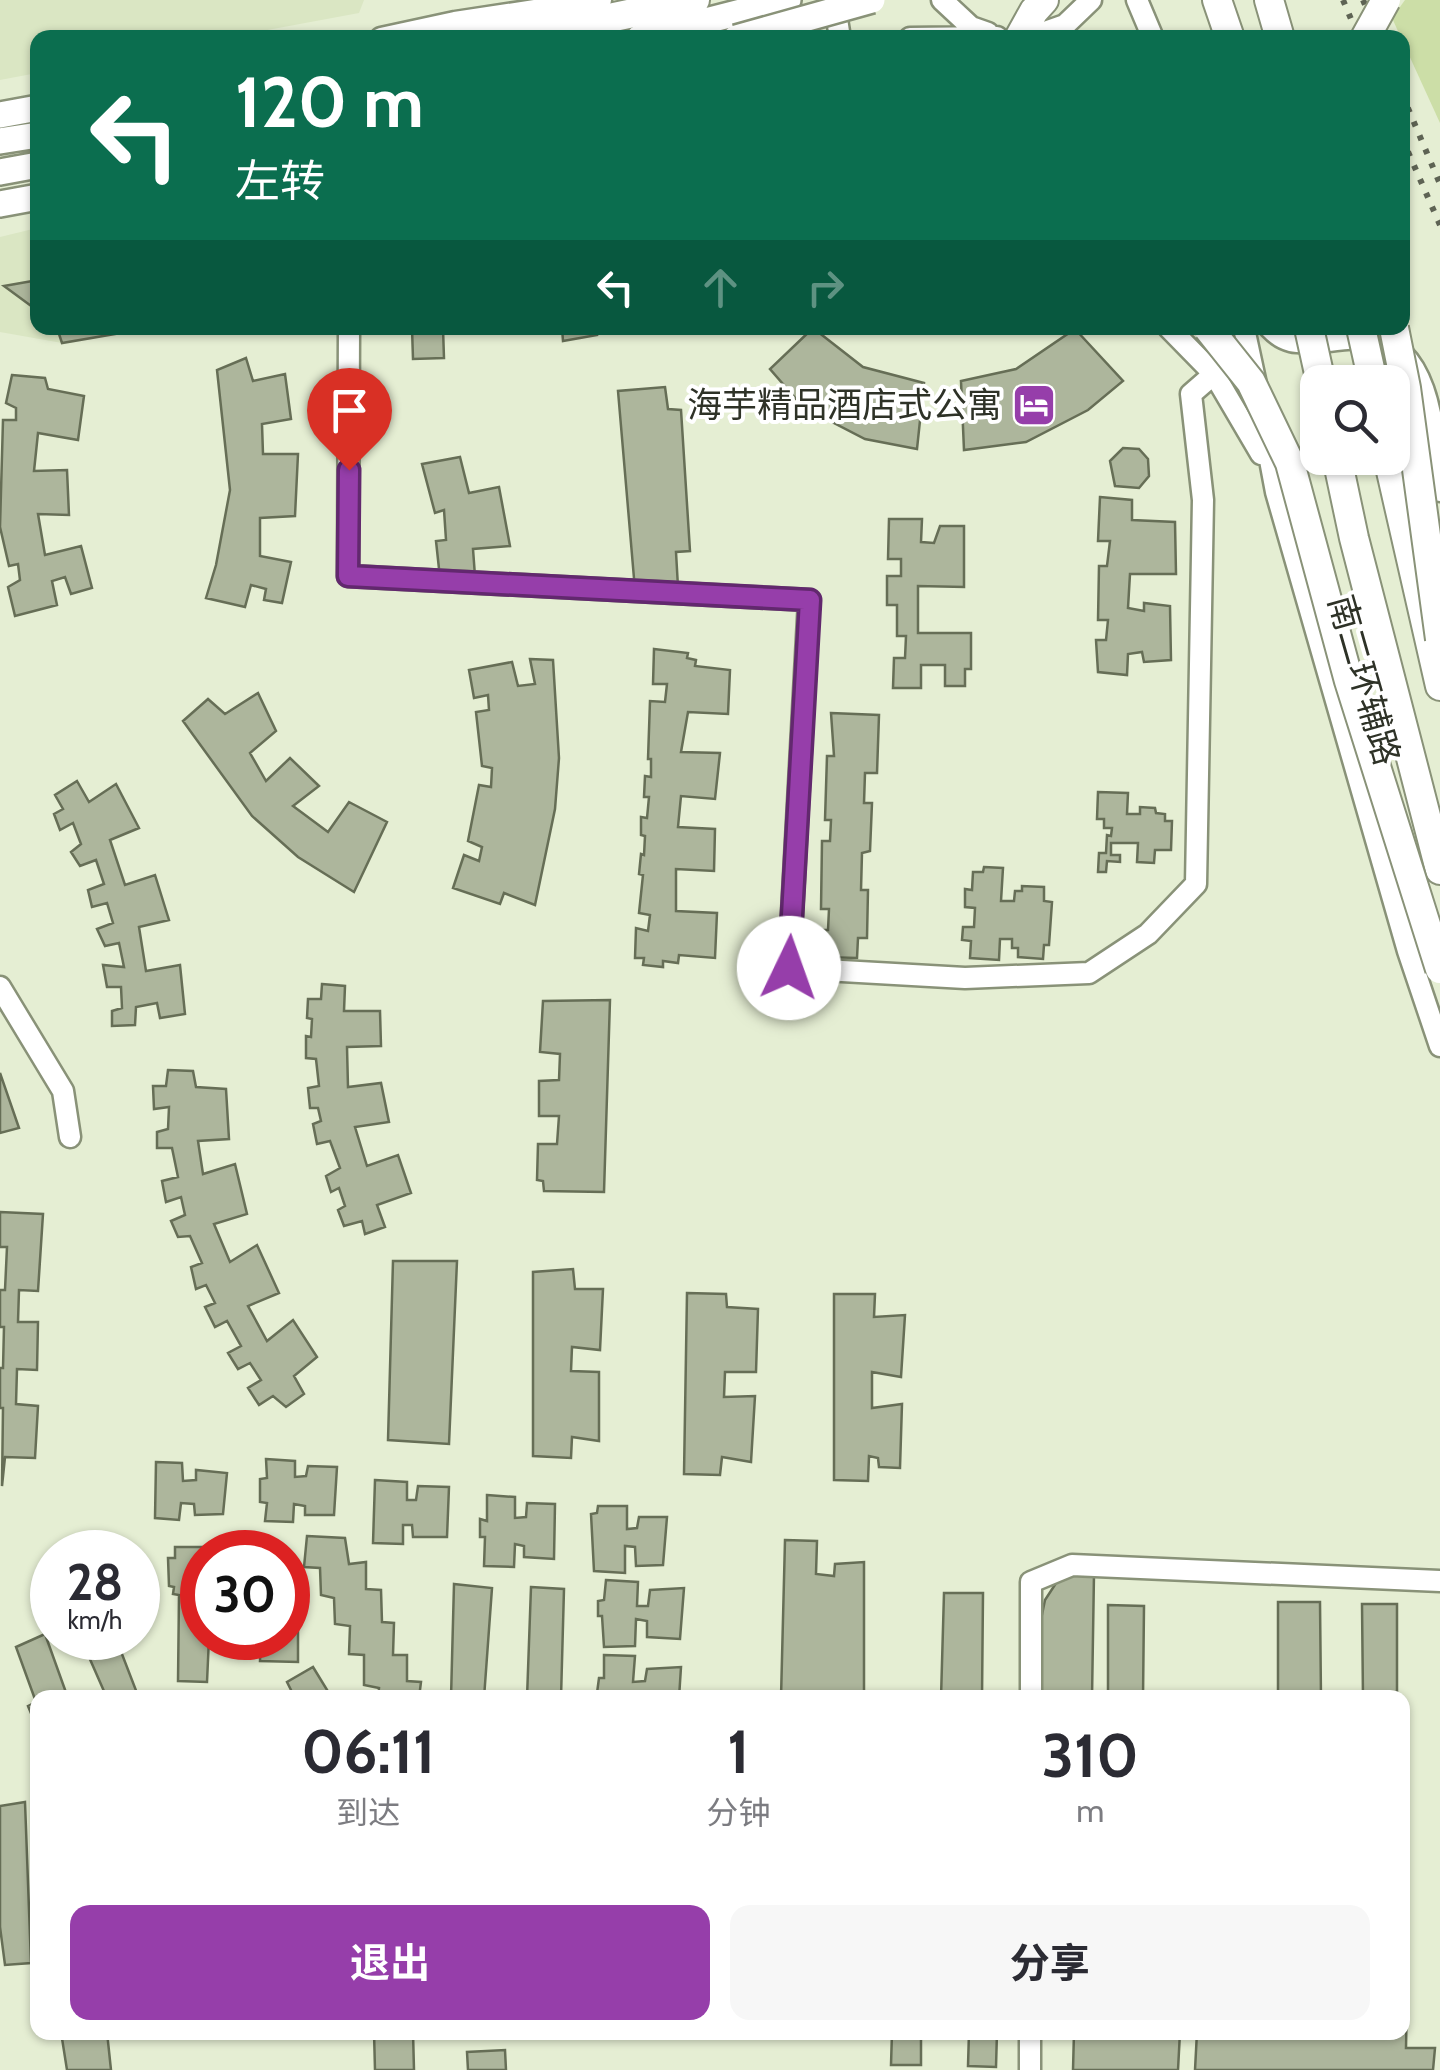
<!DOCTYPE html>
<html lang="zh">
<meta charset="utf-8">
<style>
:root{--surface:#fff;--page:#f7f7f7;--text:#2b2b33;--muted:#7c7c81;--accent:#963eaa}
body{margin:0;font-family:Cabin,"Noto Sans SC",sans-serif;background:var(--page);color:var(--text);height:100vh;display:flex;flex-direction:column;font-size:38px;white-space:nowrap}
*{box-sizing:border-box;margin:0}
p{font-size:32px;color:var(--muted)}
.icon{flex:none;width:55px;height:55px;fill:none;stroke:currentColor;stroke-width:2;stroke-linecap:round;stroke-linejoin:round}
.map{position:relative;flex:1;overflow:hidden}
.drawer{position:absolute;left:30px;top:1690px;width:1380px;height:350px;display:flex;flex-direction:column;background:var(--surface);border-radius:20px;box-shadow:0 2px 8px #0004}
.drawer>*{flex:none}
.hud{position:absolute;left:30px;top:30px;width:1380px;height:305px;border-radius:20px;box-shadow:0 2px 8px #0004;background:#0b6e4f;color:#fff;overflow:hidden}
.tools{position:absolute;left:1300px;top:365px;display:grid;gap:20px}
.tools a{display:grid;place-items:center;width:110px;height:110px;border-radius:20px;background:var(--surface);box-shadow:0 2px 8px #0004;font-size:50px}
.speed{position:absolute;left:30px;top:1530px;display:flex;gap:20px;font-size:50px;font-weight:700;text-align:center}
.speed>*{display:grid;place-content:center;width:130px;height:130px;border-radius:50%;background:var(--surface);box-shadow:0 2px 8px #0004;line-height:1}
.speed small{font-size:25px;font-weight:400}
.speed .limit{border:15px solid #d22;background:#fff;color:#111}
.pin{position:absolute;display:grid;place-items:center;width:85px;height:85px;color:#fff;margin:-102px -42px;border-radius:50% 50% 50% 0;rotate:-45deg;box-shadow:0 0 10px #0007}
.pin .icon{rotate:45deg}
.me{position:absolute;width:110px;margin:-55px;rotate:3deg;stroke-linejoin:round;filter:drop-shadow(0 0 8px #0008)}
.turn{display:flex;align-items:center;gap:35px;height:210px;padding:0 40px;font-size:45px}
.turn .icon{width:130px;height:130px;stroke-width:2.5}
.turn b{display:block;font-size:70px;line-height:85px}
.lanes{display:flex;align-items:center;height:95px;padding:0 40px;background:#0003;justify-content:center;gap:50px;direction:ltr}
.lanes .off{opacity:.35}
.eta{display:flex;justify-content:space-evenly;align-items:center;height:170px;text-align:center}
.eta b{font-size:60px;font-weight:700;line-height:70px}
.action{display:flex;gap:20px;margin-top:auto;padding:20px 40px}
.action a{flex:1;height:115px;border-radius:20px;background:var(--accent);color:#fff;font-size:40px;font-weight:700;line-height:115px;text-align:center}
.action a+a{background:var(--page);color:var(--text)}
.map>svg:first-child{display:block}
</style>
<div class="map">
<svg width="1440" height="2070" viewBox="0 0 1440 2070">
<rect width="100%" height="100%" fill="#e5eed3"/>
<!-- built -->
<path fill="#dae6c3" d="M 0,0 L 364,0 L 359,13 L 229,37 L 38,38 L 37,73 L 0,80 Z
M 37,228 L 38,328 L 150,328 L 62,343 L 0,332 L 0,237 Z"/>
<!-- green -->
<path fill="#ccdea7" d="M 1405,0 L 1440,0 L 1440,123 L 1392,18 Z"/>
<!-- building -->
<path fill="#adb69c" stroke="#666e56" stroke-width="2.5" d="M 38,280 L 38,311 L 4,286 Z
M 57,328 L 150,328 L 62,343 Z
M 412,328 L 469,328 L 443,328 L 444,358 L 413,359 Z
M 562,328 L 596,328 L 597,335 L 563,341 Z
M 813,328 L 863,367 L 924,383 L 917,449 L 865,439 L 803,407 L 770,369 Z
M 1075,329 L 1123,381 L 1088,410 L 1026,442 L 964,450 L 961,381 L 1016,369 Z
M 246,358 L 253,381 L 285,374 L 291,419 L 262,424 L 263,454 L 298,454 L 295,516 L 260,518 L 260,556 L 291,562 L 282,603 L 264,600 L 266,589 L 251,585 L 245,607 L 206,598 L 216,565 L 230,490 L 217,370 Z
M 12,375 L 45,378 L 48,389 L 84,396 L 78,440 L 38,433 L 34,471 L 67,470 L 69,515 L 38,514 L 45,555 L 81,546 L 92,588 L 71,594 L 65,577 L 52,581 L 57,605 L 15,616 L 8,587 L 20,580 L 18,564 L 9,566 L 0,527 L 3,420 L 16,420 L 16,408 L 6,403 Z
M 665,387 L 668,409 L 681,410 L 690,551 L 676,552 L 678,587 L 635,590 L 618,391 Z
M 1123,448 L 1139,449 L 1148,459 L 1149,476 L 1139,488 L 1115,486 L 1110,461 Z
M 460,457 L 469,493 L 499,487 L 510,546 L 473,549 L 475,576 L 440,578 L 436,541 L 446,540 L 444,510 L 435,513 L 422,464 Z
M 1100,497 L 1132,500 L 1132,520 L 1175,522 L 1176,574 L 1130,574 L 1128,608 L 1144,611 L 1144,603 L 1170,606 L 1171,660 L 1144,662 L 1142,652 L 1128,654 L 1127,675 L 1098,672 L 1096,640 L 1106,640 L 1108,620 L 1098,620 L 1099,566 L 1107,566 L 1110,541 L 1098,541 Z
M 889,519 L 922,519 L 921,542 L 934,543 L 940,526 L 964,526 L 964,587 L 918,586 L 918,633 L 971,633 L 971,669 L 965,669 L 965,686 L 945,686 L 945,665 L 921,665 L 921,688 L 893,688 L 894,658 L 905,658 L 906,636 L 897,636 L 897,605 L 887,605 L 887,576 L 901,576 L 901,559 L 888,559 Z
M 654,649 L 688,653 L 687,658 L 696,660 L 695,666 L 730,670 L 728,714 L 688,712 L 681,752 L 720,753 L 715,799 L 681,796 L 678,827 L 715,829 L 714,871 L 676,869 L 676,911 L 717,913 L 715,958 L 679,955 L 678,963 L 663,961 L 663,967 L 643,965 L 644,958 L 635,958 L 636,928 L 648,931 L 650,915 L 639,913 L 643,875 L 639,874 L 641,854 L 644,855 L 645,836 L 641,835 L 641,817 L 647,818 L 649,797 L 644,797 L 645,776 L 651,777 L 651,759 L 648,759 L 650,701 L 665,702 L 667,684 L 653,684 Z
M 530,659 L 553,660 L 559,758 L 555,809 L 535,905 L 504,893 L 500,904 L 453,888 L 464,855 L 479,861 L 482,847 L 468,841 L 479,785 L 491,787 L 492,768 L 482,766 L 476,712 L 489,710 L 488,695 L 474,698 L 469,670 L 512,662 L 518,686 L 535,684 Z
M 258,693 L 276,731 L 250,753 L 266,781 L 290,758 L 319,786 L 293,806 L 328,832 L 349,802 L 387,822 L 354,892 L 298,857 L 252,816 L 183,721 L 208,699 L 225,714 Z
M 831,713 L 879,715 L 877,773 L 865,773 L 864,803 L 872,803 L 870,851 L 862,853 L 861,890 L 868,890 L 867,938 L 858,938 L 857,958 L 820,957 L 821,930 L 828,930 L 829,909 L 821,909 L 822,841 L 830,841 L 831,820 L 825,820 L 827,756 L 834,756 Z
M 77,781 L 89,802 L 116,784 L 139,828 L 110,840 L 125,885 L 155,875 L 169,920 L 139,927 L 146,971 L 180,965 L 185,1014 L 160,1018 L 157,1003 L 136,1007 L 135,1025 L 112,1026 L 112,1011 L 122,1008 L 121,987 L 107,987 L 103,965 L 124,967 L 119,943 L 105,946 L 97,929 L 113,923 L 107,903 L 92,907 L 88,890 L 104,884 L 96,860 L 80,866 L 71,852 L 81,844 L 73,823 L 60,830 L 54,814 L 63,809 L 55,795 Z
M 1098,792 L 1128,793 L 1127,814 L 1140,814 L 1140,807 L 1155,808 L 1156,813 L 1165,814 L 1165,821 L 1172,821 L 1171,850 L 1155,850 L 1154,863 L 1137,862 L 1138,843 L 1111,843 L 1111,855 L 1120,855 L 1120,862 L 1107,861 L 1106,872 L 1098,872 L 1099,853 L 1106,853 L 1107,835 L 1111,836 L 1112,828 L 1104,828 L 1104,819 L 1097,819 Z
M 984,867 L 1003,868 L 1001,901 L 1014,901 L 1015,891 L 1022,891 L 1022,886 L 1044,887 L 1044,901 L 1052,902 L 1049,945 L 1044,945 L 1043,959 L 1018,957 L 1018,948 L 1012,948 L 1012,939 L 1000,939 L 999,960 L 970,958 L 971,941 L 962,940 L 963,927 L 974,927 L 975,908 L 965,907 L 965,889 L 972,890 L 973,872 L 983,872 Z
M 322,984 L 345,986 L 344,1011 L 380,1011 L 381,1046 L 347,1047 L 348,1087 L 381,1083 L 389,1122 L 355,1127 L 367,1166 L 398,1155 L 411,1193 L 377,1205 L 385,1227 L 365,1234 L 362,1221 L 344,1226 L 338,1210 L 345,1206 L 339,1188 L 331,1192 L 326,1176 L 340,1168 L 330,1141 L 317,1144 L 313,1124 L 321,1121 L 318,1108 L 310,1108 L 308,1088 L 319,1086 L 316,1059 L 306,1058 L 306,1036 L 311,1037 L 312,1019 L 307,1018 L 308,999 L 321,999 Z
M 610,1000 L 604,1192 L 544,1191 L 543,1181 L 537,1180 L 538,1144 L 557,1144 L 559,1116 L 539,1116 L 539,1081 L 559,1080 L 560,1054 L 540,1052 L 543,1001 Z
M 168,1070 L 193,1071 L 196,1087 L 226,1089 L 229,1139 L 198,1141 L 203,1174 L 235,1164 L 247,1214 L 214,1224 L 230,1262 L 257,1245 L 279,1293 L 248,1306 L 267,1341 L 293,1320 L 317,1357 L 294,1376 L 304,1394 L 286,1407 L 273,1396 L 259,1405 L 248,1388 L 261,1380 L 250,1363 L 238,1369 L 228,1353 L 241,1346 L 227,1321 L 215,1327 L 205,1307 L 215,1303 L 206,1285 L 196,1289 L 191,1267 L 202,1263 L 190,1236 L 178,1237 L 171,1221 L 185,1215 L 181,1197 L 166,1202 L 162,1181 L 178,1177 L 172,1148 L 157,1148 L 157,1132 L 168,1129 L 169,1107 L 154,1109 L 153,1086 L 166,1086 Z
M 0,1073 L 19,1128 L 0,1133 Z
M 0,1212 L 43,1214 L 38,1291 L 19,1290 L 18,1322 L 38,1322 L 37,1370 L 17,1369 L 16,1404 L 38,1406 L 35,1458 L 5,1457 L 2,1486 L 3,1408 L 0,1408 L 0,1368 L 3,1368 L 4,1327 L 0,1327 L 0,1290 L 5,1290 L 7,1247 L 0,1247 Z
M 393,1261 L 457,1261 L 449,1444 L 388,1440 Z
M 573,1269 L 575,1289 L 603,1289 L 600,1350 L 572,1347 L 571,1371 L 599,1372 L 599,1441 L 572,1437 L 571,1458 L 533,1456 L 533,1272 Z
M 687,1293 L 726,1294 L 727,1307 L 758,1309 L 756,1372 L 725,1372 L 724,1397 L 755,1396 L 751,1462 L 722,1457 L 720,1475 L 684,1474 Z
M 834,1294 L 875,1294 L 874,1317 L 905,1315 L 901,1377 L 872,1372 L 872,1408 L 902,1404 L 900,1468 L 879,1467 L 878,1458 L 869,1456 L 868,1481 L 834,1480 Z
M 266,1459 L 295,1461 L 295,1477 L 306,1476 L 308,1466 L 337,1467 L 334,1515 L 305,1515 L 305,1506 L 294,1504 L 293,1522 L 265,1521 L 267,1503 L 260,1502 L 260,1479 L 267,1478 Z
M 156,1462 L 182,1463 L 183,1481 L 196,1480 L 196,1470 L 227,1473 L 223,1514 L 195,1515 L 194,1504 L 181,1503 L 179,1520 L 155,1518 Z
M 375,1480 L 407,1482 L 407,1500 L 416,1500 L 418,1486 L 449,1487 L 447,1537 L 413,1537 L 412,1525 L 403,1525 L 403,1544 L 373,1543 Z
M 487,1495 L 515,1497 L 515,1518 L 526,1517 L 527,1503 L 555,1504 L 554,1559 L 524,1557 L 524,1546 L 515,1544 L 514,1567 L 484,1566 L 485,1537 L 480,1537 L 480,1519 L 487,1521 Z
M 598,1506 L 627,1506 L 627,1529 L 637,1528 L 639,1517 L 667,1517 L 663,1565 L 636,1566 L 635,1547 L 625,1546 L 625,1573 L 594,1571 L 591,1514 L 597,1513 Z
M 307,1536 L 345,1538 L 349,1564 L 366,1562 L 366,1589 L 381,1590 L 382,1622 L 394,1623 L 393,1655 L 407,1655 L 407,1681 L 421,1682 L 419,1698 L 378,1698 L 379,1688 L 364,1685 L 364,1655 L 349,1654 L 350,1626 L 335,1624 L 334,1598 L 321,1595 L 320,1568 L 304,1567 Z
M 785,1540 L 817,1541 L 816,1574 L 834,1576 L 835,1564 L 864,1562 L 864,1698 L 781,1698 Z
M 175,1547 L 202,1547 L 202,1638 L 209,1638 L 207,1682 L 178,1681 L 179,1595 L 173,1594 L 174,1587 L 169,1586 L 168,1558 L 175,1558 Z
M 1094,1574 L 1092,1698 L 1036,1698 L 1037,1639 L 1045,1600 L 1060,1577 Z
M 606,1580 L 638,1582 L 637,1606 L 648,1606 L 650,1590 L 684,1588 L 680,1639 L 647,1637 L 647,1621 L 636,1619 L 635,1646 L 604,1647 L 602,1616 L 598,1616 L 598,1601 L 604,1600 Z
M 454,1584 L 492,1588 L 484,1698 L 451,1698 Z
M 531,1587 L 564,1589 L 561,1698 L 527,1698 Z
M 944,1593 L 983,1593 L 982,1698 L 941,1698 Z
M 1278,1602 L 1320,1602 L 1321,1698 L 1278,1698 Z
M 1362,1604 L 1397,1604 L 1397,1698 L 1363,1698 Z
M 1108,1605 L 1144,1606 L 1143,1698 L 1108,1698 Z
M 288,1608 L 298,1610 L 298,1662 L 260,1661 L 261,1638 L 288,1638 Z
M 45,1634 L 68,1698 L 38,1698 L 38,1730 L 28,1706 L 36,1702 L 16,1647 Z
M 95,1638 L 130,1638 L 132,1641 L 120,1649 L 137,1693 L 125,1698 L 107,1698 L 89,1657 L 100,1651 Z
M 604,1655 L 635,1656 L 633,1682 L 645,1681 L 647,1669 L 681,1667 L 679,1698 L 603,1698 L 603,1693 L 597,1693 L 599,1678 L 604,1678 Z
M 313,1667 L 332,1698 L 295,1698 L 287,1682 Z
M 25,1802 L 31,1963 L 5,1965 L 0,1927 L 0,1806 Z
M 1402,1991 L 1407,1991 L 1406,2048 L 1435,2048 L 1433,2070 L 1195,2070 L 1197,2032 L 1402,2032 Z
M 61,2032 L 107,2032 L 111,2070 L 67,2070 Z
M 374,2032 L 413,2032 L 414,2070 L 375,2070 Z
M 892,2032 L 921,2032 L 921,2065 L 891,2065 Z
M 969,2032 L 997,2032 L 996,2067 L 968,2066 Z
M 1074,2032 L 1180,2032 L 1178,2070 L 1073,2070 Z
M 505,2050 L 506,2070 L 468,2070 L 467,2052 Z"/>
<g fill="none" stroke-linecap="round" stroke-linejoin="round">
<!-- minor casing -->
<g stroke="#899278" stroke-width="25">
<path id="minor" d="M 834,0 L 840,38
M 942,0 L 971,27 L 988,33
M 1137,0 L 1153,38
M 381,38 L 455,22 L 601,0
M 910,38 L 997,37
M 1028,38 L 1065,25 L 1091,0
M 349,328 L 348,576 L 809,600 L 789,968 L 965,978 L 1089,973 L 1148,934 L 1196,884 L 1203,500 L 1191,394 L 1214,374
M 1169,328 L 1214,374 L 1261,454
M 1244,328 L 1256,384
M 1270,328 C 1285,344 1297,343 1319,342 C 1336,341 1356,336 1373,339 C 1434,349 1434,445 1440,491
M 1263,423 L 1276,492 L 1408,951 L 1440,1046
M 0,987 L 63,1091 L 70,1137
M 1031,1698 L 1031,1582 L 1072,1565 L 1440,1581
M 1030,2070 L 1030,2032"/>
</g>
<!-- major casing -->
<g stroke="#899278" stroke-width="30">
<path id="major" d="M 639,38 L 788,0
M 0,115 L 38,108
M 0,141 L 38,135
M 0,172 L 38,165
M 0,204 L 38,197"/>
</g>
<!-- highway casing -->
<g stroke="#899278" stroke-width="32">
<path id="highway" d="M 1217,0 L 1230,38
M 1269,0 L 1280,38
M 476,38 L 595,21 L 695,0
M 1019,38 L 1034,11 L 1044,0
M 1337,458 L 1354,538 L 1440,870
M 1388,458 L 1440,686"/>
</g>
<!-- minor -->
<use href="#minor" stroke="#fff" stroke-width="20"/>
<!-- major -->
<use href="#major" stroke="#fff" stroke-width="25"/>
<!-- highway -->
<use href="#highway" stroke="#fff" stroke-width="28"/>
<!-- rail -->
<path stroke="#5e6354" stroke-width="6" stroke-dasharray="5 10" stroke-linecap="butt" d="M 1343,0 L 1359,38
M 1363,0 L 1379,38
M 1402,94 L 1440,184
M 1402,138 L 1440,225"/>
<!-- major-bridge casing -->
<g stroke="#899278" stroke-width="30" stroke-linecap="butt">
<path id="major-bridge" d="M 736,38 L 872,0"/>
</g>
<!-- highway-bridge casing -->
<g stroke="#899278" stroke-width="32" stroke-linecap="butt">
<path id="highway-bridge" d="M 1365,38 L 1386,0
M 1208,328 L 1251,382 L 1290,463 L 1349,681 L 1440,969
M 1309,328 L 1320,378
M 1361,328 L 1373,382
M 1394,328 L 1406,388 L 1440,639"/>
</g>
<!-- major-bridge -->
<use href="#major-bridge" stroke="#fff" stroke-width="25"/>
<!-- highway-bridge -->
<use href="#highway-bridge" stroke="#fff" stroke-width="28"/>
</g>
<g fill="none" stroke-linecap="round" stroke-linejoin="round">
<!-- route casing -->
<g stroke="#62286e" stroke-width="25">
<path id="route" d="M 349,470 L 348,576 L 810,600 L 789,968"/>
</g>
<!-- route -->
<use href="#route" stroke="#963eaa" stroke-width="18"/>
</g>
<!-- icons -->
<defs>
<g id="hotel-square" transform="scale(2.25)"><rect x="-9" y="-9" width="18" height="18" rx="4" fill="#963eaa" stroke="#fff"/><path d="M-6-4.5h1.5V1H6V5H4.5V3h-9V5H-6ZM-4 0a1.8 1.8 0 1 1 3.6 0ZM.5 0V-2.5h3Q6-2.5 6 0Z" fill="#fff"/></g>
</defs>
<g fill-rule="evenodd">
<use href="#hotel-square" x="1034" y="405"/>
</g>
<g text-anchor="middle" stroke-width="8" stroke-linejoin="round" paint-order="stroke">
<!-- poi labels -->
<g font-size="35" fill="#2e3227" stroke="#fff" text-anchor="end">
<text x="1002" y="417">海芋精品酒店式公寓</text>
</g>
<!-- street labels -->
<g font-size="35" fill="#2e3227" stroke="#fff">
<text transform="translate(1364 680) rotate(74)" y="12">南二环辅路</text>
</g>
</g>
</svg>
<div class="tools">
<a><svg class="icon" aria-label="search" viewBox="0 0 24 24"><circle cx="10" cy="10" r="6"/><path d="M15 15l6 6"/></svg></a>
</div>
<div class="speed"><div>28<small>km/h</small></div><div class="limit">30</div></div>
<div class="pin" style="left:349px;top:470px;background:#d93025"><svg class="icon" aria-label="arrive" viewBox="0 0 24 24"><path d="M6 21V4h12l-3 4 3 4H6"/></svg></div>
<svg class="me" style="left:789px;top:968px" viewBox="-20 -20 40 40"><circle r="19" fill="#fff"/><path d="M0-13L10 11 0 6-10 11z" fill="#963eaa"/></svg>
<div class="hud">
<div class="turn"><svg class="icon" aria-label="left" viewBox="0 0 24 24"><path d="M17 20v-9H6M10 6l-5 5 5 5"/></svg><div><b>120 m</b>左转</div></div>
<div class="lanes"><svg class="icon" aria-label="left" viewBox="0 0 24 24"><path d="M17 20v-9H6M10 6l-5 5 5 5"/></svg><svg class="icon off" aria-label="ahead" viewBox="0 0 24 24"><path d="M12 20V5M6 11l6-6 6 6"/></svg><svg class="icon off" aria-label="right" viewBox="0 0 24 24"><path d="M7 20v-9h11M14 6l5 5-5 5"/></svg></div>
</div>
<section class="drawer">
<div class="eta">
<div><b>06:11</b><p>到达</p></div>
<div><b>1</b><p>分钟</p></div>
<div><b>310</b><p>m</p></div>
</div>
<div class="action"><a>退出</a><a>分享</a></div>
</section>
</div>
